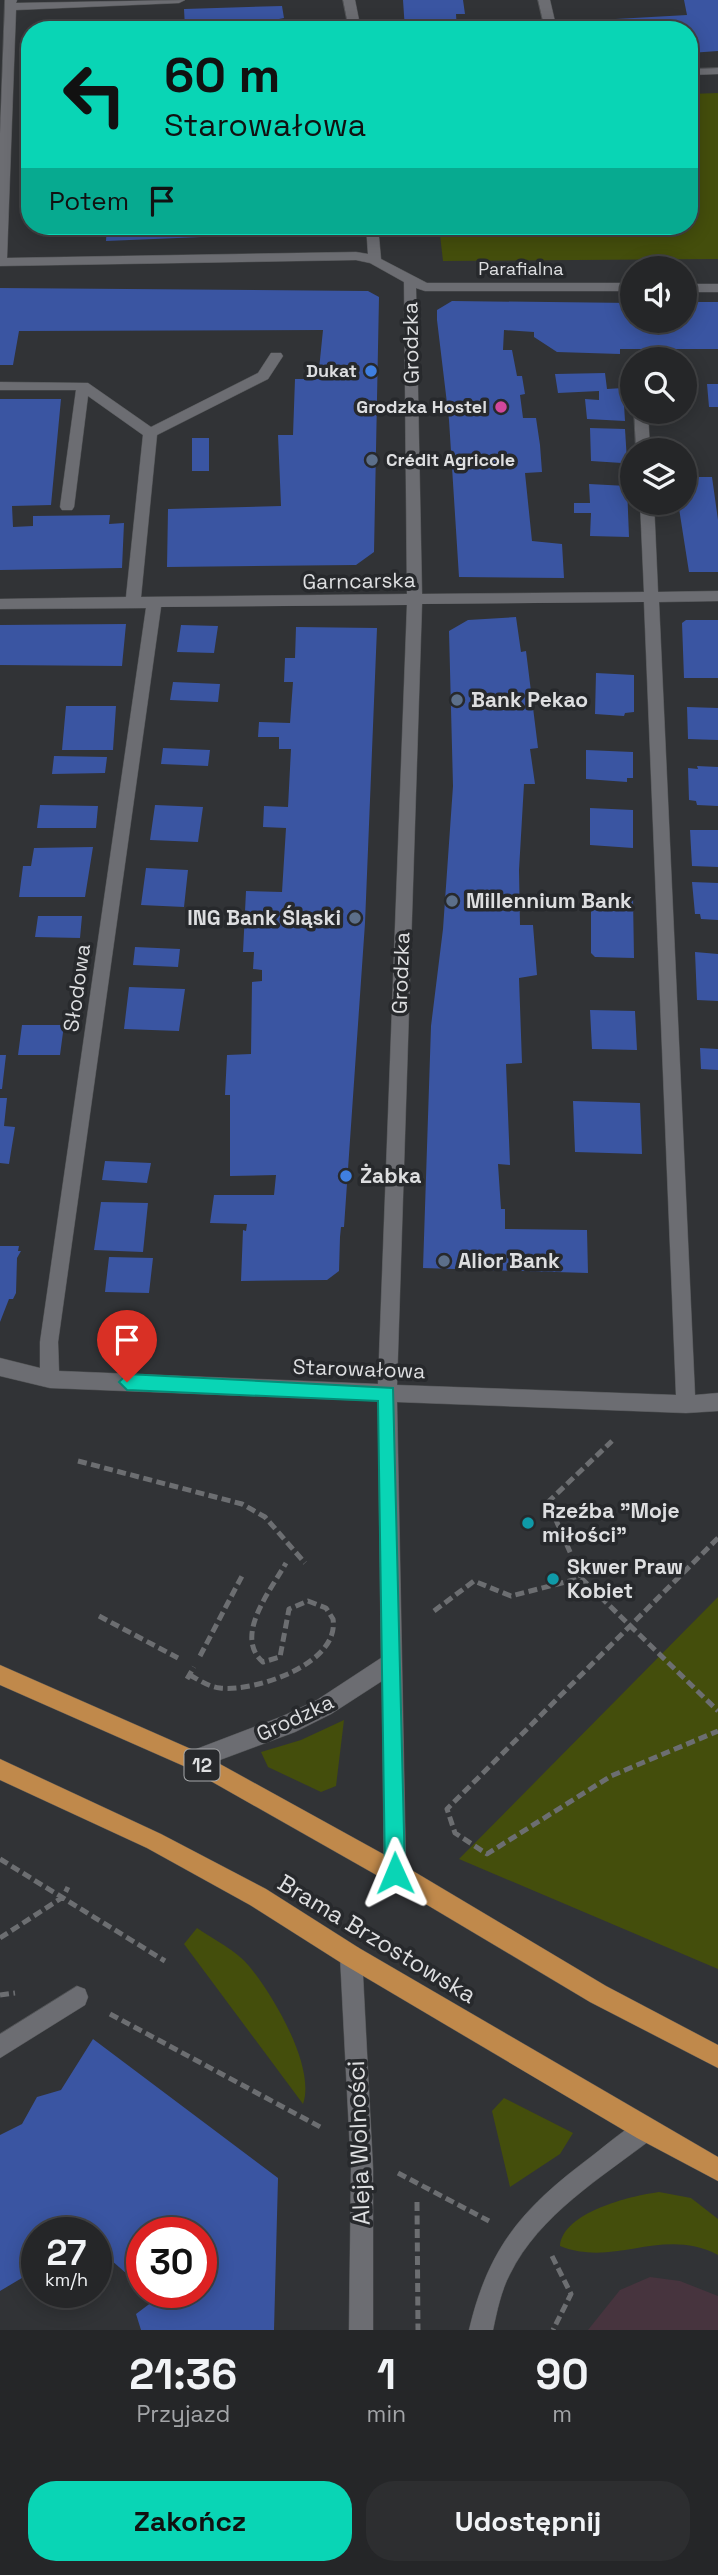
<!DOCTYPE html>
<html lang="pl">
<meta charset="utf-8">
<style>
:root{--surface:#252628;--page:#2d2e30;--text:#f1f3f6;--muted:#a3a5a8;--line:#424345;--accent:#09d5b5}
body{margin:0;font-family:"Space Grotesk",sans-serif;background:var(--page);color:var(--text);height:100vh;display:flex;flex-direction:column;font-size:26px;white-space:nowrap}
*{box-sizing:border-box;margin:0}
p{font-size:23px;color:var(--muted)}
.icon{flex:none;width:38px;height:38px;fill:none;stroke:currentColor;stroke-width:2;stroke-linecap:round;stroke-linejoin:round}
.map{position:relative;height:2330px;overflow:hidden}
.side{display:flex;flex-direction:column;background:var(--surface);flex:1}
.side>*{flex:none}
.banner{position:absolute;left:21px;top:21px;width:677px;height:214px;border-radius:28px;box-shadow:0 4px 18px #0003,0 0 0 2px var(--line);background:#09d5b5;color:#111;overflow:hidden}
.tools{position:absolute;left:620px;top:256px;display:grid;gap:14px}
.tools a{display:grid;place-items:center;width:77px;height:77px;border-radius:50%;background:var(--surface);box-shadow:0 4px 18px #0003,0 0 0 2px var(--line);font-size:35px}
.speed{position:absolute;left:21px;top:2217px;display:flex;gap:14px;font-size:35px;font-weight:700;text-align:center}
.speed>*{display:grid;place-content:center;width:91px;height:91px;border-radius:50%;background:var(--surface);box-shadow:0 4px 18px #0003,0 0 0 2px var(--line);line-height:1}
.speed small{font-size:18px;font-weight:400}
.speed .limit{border:10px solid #d22;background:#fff;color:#111}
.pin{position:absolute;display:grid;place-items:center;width:60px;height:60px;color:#fff;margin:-72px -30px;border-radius:50% 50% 50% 0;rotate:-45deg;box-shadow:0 0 7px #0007}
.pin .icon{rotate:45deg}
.me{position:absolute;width:77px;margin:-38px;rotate:359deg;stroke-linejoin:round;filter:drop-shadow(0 0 5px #0008)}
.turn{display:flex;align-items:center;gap:24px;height:147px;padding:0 28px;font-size:32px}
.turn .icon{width:91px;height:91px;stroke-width:2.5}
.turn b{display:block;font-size:49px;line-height:60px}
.then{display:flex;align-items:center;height:66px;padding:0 28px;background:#0003;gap:14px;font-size:26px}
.eta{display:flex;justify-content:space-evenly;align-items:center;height:119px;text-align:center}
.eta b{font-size:42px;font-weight:700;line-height:49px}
.cta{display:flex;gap:14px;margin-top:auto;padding:14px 28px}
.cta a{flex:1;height:80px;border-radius:28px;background:var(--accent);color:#111;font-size:28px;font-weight:700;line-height:80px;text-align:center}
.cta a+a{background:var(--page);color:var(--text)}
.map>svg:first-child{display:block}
</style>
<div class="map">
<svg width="718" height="2330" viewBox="0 0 718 2330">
<rect width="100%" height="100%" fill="#313336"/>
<!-- commercial -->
<path fill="#47343e" d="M 650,2277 L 680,2281 L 718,2296 L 718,2330 L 588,2330 L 620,2290 Z"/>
<!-- green -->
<path fill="#444e0c" d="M 718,93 L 718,259 L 443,261 L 439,226 L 690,226 L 690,94 Z
M 718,1597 L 718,1969 L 459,1859 Z
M 344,1720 L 336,1786 L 321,1792 L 268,1767 L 261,1752 L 301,1740 Z
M 197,1928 C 213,1939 237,1951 249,1966 C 273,1995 316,2067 303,2104 L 184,1944 Z
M 504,2098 L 573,2133 L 560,2154 L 510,2187 L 492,2111 Z
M 659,2192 L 691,2198 L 718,2219 L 718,2255 C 662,2226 615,2268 560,2246 C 563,2212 630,2196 659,2192 Z"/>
<!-- building -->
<path fill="#3a55a2" d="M 403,0 L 463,0 L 465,14 L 456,14 L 457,30 L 405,30 Z
M 684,0 L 718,0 L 718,51 L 690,53 L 690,30 L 563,30 L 562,22 L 687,15 Z
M 282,6 L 284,18 L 279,19 L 280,30 L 185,28 L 184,9 Z
M 107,226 L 296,226 L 297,233 L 106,241 Z
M 0,288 L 368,291 L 379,297 L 374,552 L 356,565 L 167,567 L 168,509 L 281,506 L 278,435 L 293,435 L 295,379 L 318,379 L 323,330 L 19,331 L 13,365 L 0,365 Z
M 452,301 L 632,303 L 632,320 L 684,320 L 684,302 L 718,302 L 718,349 L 620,349 L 620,354 L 557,352 L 534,337 L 534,332 L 504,330 L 503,350 L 512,350 L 517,376 L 522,376 L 525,394 L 520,395 L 523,418 L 536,418 L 540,445 L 542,472 L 525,473 L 532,541 L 562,544 L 564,578 L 459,577 L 449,420 L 437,320 L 437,310 Z
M 605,373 L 607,389 L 623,388 L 625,421 L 587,419 L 585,399 L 599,400 L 599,391 L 558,393 L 555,374 Z
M 707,384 L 718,384 L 718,407 L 709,407 Z
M 0,399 L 61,399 L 51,505 L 12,506 L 13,527 L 33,526 L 33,516 L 110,515 L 109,524 L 124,523 L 122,568 L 0,570 Z
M 590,428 L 625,429 L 627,461 L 621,461 L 622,463 L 591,461 Z
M 192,438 L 209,438 L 209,471 L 192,471 Z
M 684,477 L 712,477 L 718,520 L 718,572 L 689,572 L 678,502 L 684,502 Z
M 589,484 L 627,486 L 629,537 L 590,536 L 591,513 L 574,513 L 574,503 L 590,503 Z
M 516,617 L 521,652 L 526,651 L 538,748 L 530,749 L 535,784 L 524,784 L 519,870 L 520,925 L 533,925 L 537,975 L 519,978 L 522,1063 L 506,1064 L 510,1165 L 498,1164 L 501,1209 L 505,1209 L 505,1229 L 587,1230 L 588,1273 L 423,1268 L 431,1026 L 443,929 L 453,786 L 449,631 L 468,620 Z
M 686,620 L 718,620 L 718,678 L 684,678 L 682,623 Z
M 126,624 L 122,666 L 0,665 L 0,625 Z
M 181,625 L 218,626 L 214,653 L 177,652 Z
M 296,627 L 377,628 L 365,923 L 344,1227 L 341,1227 L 340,1237 L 339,1271 L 327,1280 L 241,1281 L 243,1230 L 246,1231 L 247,1224 L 210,1223 L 214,1195 L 274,1195 L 276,1175 L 230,1176 L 230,1095 L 225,1095 L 227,1055 L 251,1054 L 252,982 L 262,981 L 262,970 L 253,969 L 254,952 L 243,952 L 246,891 L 282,892 L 286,828 L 263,827 L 264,806 L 288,807 L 291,749 L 279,749 L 279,737 L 258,737 L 259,722 L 290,723 L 293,682 L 284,682 L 285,658 L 295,658 Z
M 596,673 L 634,675 L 634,712 L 625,713 L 624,716 L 595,714 Z
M 173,682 L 220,684 L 218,702 L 170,700 Z
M 66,706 L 116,706 L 113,750 L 62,750 Z
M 687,707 L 718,708 L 718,740 L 688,739 Z
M 163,748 L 210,750 L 208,766 L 161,764 Z
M 586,750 L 633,752 L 633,778 L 627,778 L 627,782 L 586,779 Z
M 54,756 L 107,757 L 105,773 L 52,774 Z
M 697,766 L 718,767 L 718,806 L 697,805 L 696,801 L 689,800 L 688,768 L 698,769 Z
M 40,805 L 98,806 L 96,828 L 37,828 Z
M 155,805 L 203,807 L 198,842 L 150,840 Z
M 590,808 L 633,810 L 633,848 L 590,845 Z
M 690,830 L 718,830 L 718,867 L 692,866 Z
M 93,847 L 85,897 L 19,897 L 23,866 L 31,866 L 34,848 Z
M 146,868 L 188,870 L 184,907 L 141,905 Z
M 692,882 L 718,883 L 718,920 L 701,919 L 700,914 L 695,914 Z
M 595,896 L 633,898 L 634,958 L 595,957 L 591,953 L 591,899 Z
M 38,916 L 82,916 L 80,938 L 35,937 Z
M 135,947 L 180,949 L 178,967 L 133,965 Z
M 695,952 L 718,954 L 718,1001 L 697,1000 Z
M 129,987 L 185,989 L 179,1031 L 124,1029 Z
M 590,1010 L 635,1011 L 637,1050 L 592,1049 Z
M 22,1025 L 64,1025 L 60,1055 L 18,1055 Z
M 700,1048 L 718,1049 L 718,1070 L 701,1069 Z
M 0,1055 L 6,1055 L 2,1089 L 0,1089 Z
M 0,1098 L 7,1098 L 4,1126 L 15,1127 L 9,1164 L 0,1163 Z
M 573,1101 L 640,1103 L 642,1154 L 575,1152 Z
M 105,1161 L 151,1163 L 147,1183 L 102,1180 Z
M 101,1202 L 148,1203 L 143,1252 L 94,1250 Z
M 0,1246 L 19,1246 L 18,1251 L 21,1251 L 17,1258 L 16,1293 L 13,1299 L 9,1299 L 0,1322 Z
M 109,1257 L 153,1258 L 149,1293 L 105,1292 Z
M 93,2039 L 278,2178 L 274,2330 L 141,2330 L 136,2314 L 156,2299 L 149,2292 L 201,2292 L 201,2233 L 142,2233 L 142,2287 L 96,2247 L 96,2233 L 37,2233 L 37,2269 L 0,2291 L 0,2135 L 22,2124 L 37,2097 L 61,2090 Z"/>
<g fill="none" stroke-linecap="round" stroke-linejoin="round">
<!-- minor casing -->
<g stroke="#505254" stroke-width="1">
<path id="minor" d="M 5,0 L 17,0 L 16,3 L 185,0 L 179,3 L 16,10 L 7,258 L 356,252 L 368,254 L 366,226 L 378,226 L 381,259 L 427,283 L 632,283 L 632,291 L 425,291 L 416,288 L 422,594 L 644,592 L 640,502 L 654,502 L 658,592 L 718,591 L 718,601 L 659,602 L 695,1395 L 718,1393 L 718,1411 L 686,1413 L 397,1402 L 406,1873 L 403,1881 L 395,1884 L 387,1881 L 384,1873 L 382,1681 L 331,1714 L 295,1732 L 193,1770 L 186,1767 L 183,1760 L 186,1753 L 283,1716 L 317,1700 L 381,1658 L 378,1401 L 50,1388 L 0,1376 L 0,1358 L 40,1368 L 40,1342 L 146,608 L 0,609 L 0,599 L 126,597 L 143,435 L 88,396 L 74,507 L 72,510 L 62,510 L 60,507 L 76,390 L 0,390 L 0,382 L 88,383 L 151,427 L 258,373 L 271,353 L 281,353 L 283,356 L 268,379 L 157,435 L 141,597 L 407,594 L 404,282 L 370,263 L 356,260 L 0,266 L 0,133 ZM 644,602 L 676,1395 L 397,1385 L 422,604 ZM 407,605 L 378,1384 L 59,1371 L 58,1342 L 161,607 Z
M 343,0 L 355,0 L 361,30 L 349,30 Z
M 538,0 L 550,0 L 557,30 L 545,30 Z
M 718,68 L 718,74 L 690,75 L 690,69 Z
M 684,284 L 718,284 L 718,292 L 684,292 Z
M 634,411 L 648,411 L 650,450 L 636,450 Z
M 351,1945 L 359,1948 L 362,1956 L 373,2169 L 373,2330 L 349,2330 L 351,2169 L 340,1956 L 343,1948 Z
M 77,1986 L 85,1989 L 88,1997 L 85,2005 L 0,2058 L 0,2034 Z
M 645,2119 L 653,2122 L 656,2130 L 653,2138 C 602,2177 539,2215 510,2274 C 501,2291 497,2311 493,2330 L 469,2330 C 489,2245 524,2207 592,2156 C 609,2143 626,2127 645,2119 Z"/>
</g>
<!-- major casing -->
<g stroke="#505254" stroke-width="1">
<path id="major" d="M 0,1665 L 200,1753 L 403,1865 L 606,1986 L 718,2045 L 718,2068 L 590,2002 L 387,1881 L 186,1767 L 0,1685 Z
M 0,1759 L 161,1834 L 266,1889 L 359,1948 L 718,2157 L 718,2181 L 637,2138 L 343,1964 L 250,1905 L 147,1848 L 0,1780 Z"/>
</g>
<!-- path -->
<path stroke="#6c6e71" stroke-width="5" stroke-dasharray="9 4.5" stroke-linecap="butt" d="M 78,1461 L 242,1504 L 265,1517 L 305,1563
M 718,1538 L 447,1809 L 455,1833 L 487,1854 L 611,1776 L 718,1731
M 581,1577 L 548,1502 L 612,1441
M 434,1611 L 474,1581 L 511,1596 L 581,1578 L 718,1711
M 99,1616 L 178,1658
M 200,1656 L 242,1576
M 190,1675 C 199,1680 209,1687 220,1688 C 255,1692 340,1664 333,1619 L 326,1608 L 308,1601 L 289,1609 L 280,1657 L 263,1662 C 233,1636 271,1590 286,1563
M 187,1679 L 194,1667
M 0,1859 L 165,1961
M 0,1938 L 63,1897 L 68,1887
M 0,1995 L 15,1993
M 110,2014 L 324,2129
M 398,2173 L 489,2221
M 417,2202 L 418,2330
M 552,2256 L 571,2294 L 553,2330"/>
<!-- minor -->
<use href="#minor" fill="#6c6d72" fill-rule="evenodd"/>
<!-- major -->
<use href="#major" fill="#c0894b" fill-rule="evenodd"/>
</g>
<!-- route -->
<path fill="#09d5b5" stroke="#068a76" stroke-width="2" d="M 127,1374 L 393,1388 L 405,1873 L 402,1880 L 395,1883 L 388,1880 L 385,1873 L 378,1401 L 127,1390 L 119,1382 Z"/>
<!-- markers -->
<g fill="#3f7fe0" stroke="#27292c" stroke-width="2.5">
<circle cx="371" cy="371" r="7"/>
<circle cx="346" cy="1176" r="7"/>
</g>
<circle fill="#d1479c" stroke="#27292c" stroke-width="2.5" cx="501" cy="407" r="7"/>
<g fill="#5c6f8a" stroke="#27292c" stroke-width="2.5">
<circle cx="372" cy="460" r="7"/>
<circle cx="457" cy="700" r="7"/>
<circle cx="452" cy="901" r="7"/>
<circle cx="355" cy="918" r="7"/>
<circle cx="444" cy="1261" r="7"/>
</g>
<g fill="#0f9aa8" stroke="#27292c" stroke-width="2.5">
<circle cx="528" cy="1523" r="7"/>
<circle cx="553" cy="1579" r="7"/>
</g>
<g text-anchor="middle" stroke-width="7" stroke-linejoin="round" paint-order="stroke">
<!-- far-street labels -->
<g font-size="18" fill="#dddee0" stroke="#27292c">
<text x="521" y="275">Parafialna</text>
</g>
<!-- far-poi labels -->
<g font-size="18" font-weight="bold" fill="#dddee0" stroke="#27292c" text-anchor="end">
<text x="357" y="377">Dukat</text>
<text x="487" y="413">Grodzka Hostel</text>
<text x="386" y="466" text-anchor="start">Crédit Agricole</text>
</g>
<!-- shield labels -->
<rect fill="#27292c" stroke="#a6a8aa" stroke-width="2" x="184.5" y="1749.5" width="35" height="31" rx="5"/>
<g font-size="19" font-weight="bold" fill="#dddee0">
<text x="202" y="1772">12</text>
</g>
<!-- street labels -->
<g font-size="21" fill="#dddee0" stroke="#27292c">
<text transform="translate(411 343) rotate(-91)" y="7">Grodzka</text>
<text transform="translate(359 581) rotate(-1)" y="7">Garncarska</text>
<text transform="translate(401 973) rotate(-88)" y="7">Grodzka</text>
<text transform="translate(77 988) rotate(-82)" y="7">Słodowa</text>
<text transform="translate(359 1369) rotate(2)" y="7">Starowałowa</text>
<text transform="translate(295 1718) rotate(-25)" y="7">Grodzka</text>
</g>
<!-- poi labels -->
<g font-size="21" font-weight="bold" fill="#dddee0" stroke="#27292c" text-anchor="start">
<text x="471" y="707">Bank Pekao</text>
<text x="466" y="908">Millennium Bank</text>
<text x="341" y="925" text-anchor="end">ING Bank Śląski</text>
<text x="360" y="1183">Żabka</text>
<text x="458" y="1268">Alior Bank</text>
<text x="542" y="1518">Rzeźba "Moje<tspan x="542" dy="24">miłości"</tspan></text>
<text x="567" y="1574">Skwer Praw<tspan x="567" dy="24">Kobiet</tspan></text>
</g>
<!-- near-street labels -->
<g font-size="24" fill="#dddee0" stroke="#27292c">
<text transform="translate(377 1939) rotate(31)" y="8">Brama Brzostowska</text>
<text transform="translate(359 2143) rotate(-92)" y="8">Aleja Wolności</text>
</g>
</g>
</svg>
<div class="tools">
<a><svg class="icon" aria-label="sound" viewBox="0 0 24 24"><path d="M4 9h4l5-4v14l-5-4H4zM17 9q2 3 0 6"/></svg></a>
<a><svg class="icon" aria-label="search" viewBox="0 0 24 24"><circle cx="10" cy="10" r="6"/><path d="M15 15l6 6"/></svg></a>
<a><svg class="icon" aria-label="layers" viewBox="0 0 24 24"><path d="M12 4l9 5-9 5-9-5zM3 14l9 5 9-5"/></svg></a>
</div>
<div class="speed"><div>27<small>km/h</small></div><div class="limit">30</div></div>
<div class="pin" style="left:127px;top:1382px;background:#d93025"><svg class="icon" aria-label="arrive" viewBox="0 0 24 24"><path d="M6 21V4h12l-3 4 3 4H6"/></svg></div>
<svg class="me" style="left:395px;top:1873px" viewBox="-20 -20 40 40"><path d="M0-17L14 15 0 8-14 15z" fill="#09d5b5" stroke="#fff" stroke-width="4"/></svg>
<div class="banner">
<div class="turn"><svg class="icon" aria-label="left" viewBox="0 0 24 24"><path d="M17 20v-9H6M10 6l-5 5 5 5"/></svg><div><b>60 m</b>Starowałowa</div></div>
<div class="then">Potem<svg class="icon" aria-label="arrive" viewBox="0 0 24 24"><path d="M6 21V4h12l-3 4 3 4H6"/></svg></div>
</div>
</div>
<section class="side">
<div class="eta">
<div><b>21:36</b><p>Przyjazd</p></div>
<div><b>1</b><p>min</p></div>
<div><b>90</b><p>m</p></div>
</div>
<div class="cta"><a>Zakończ</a><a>Udostępnij</a></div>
</section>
